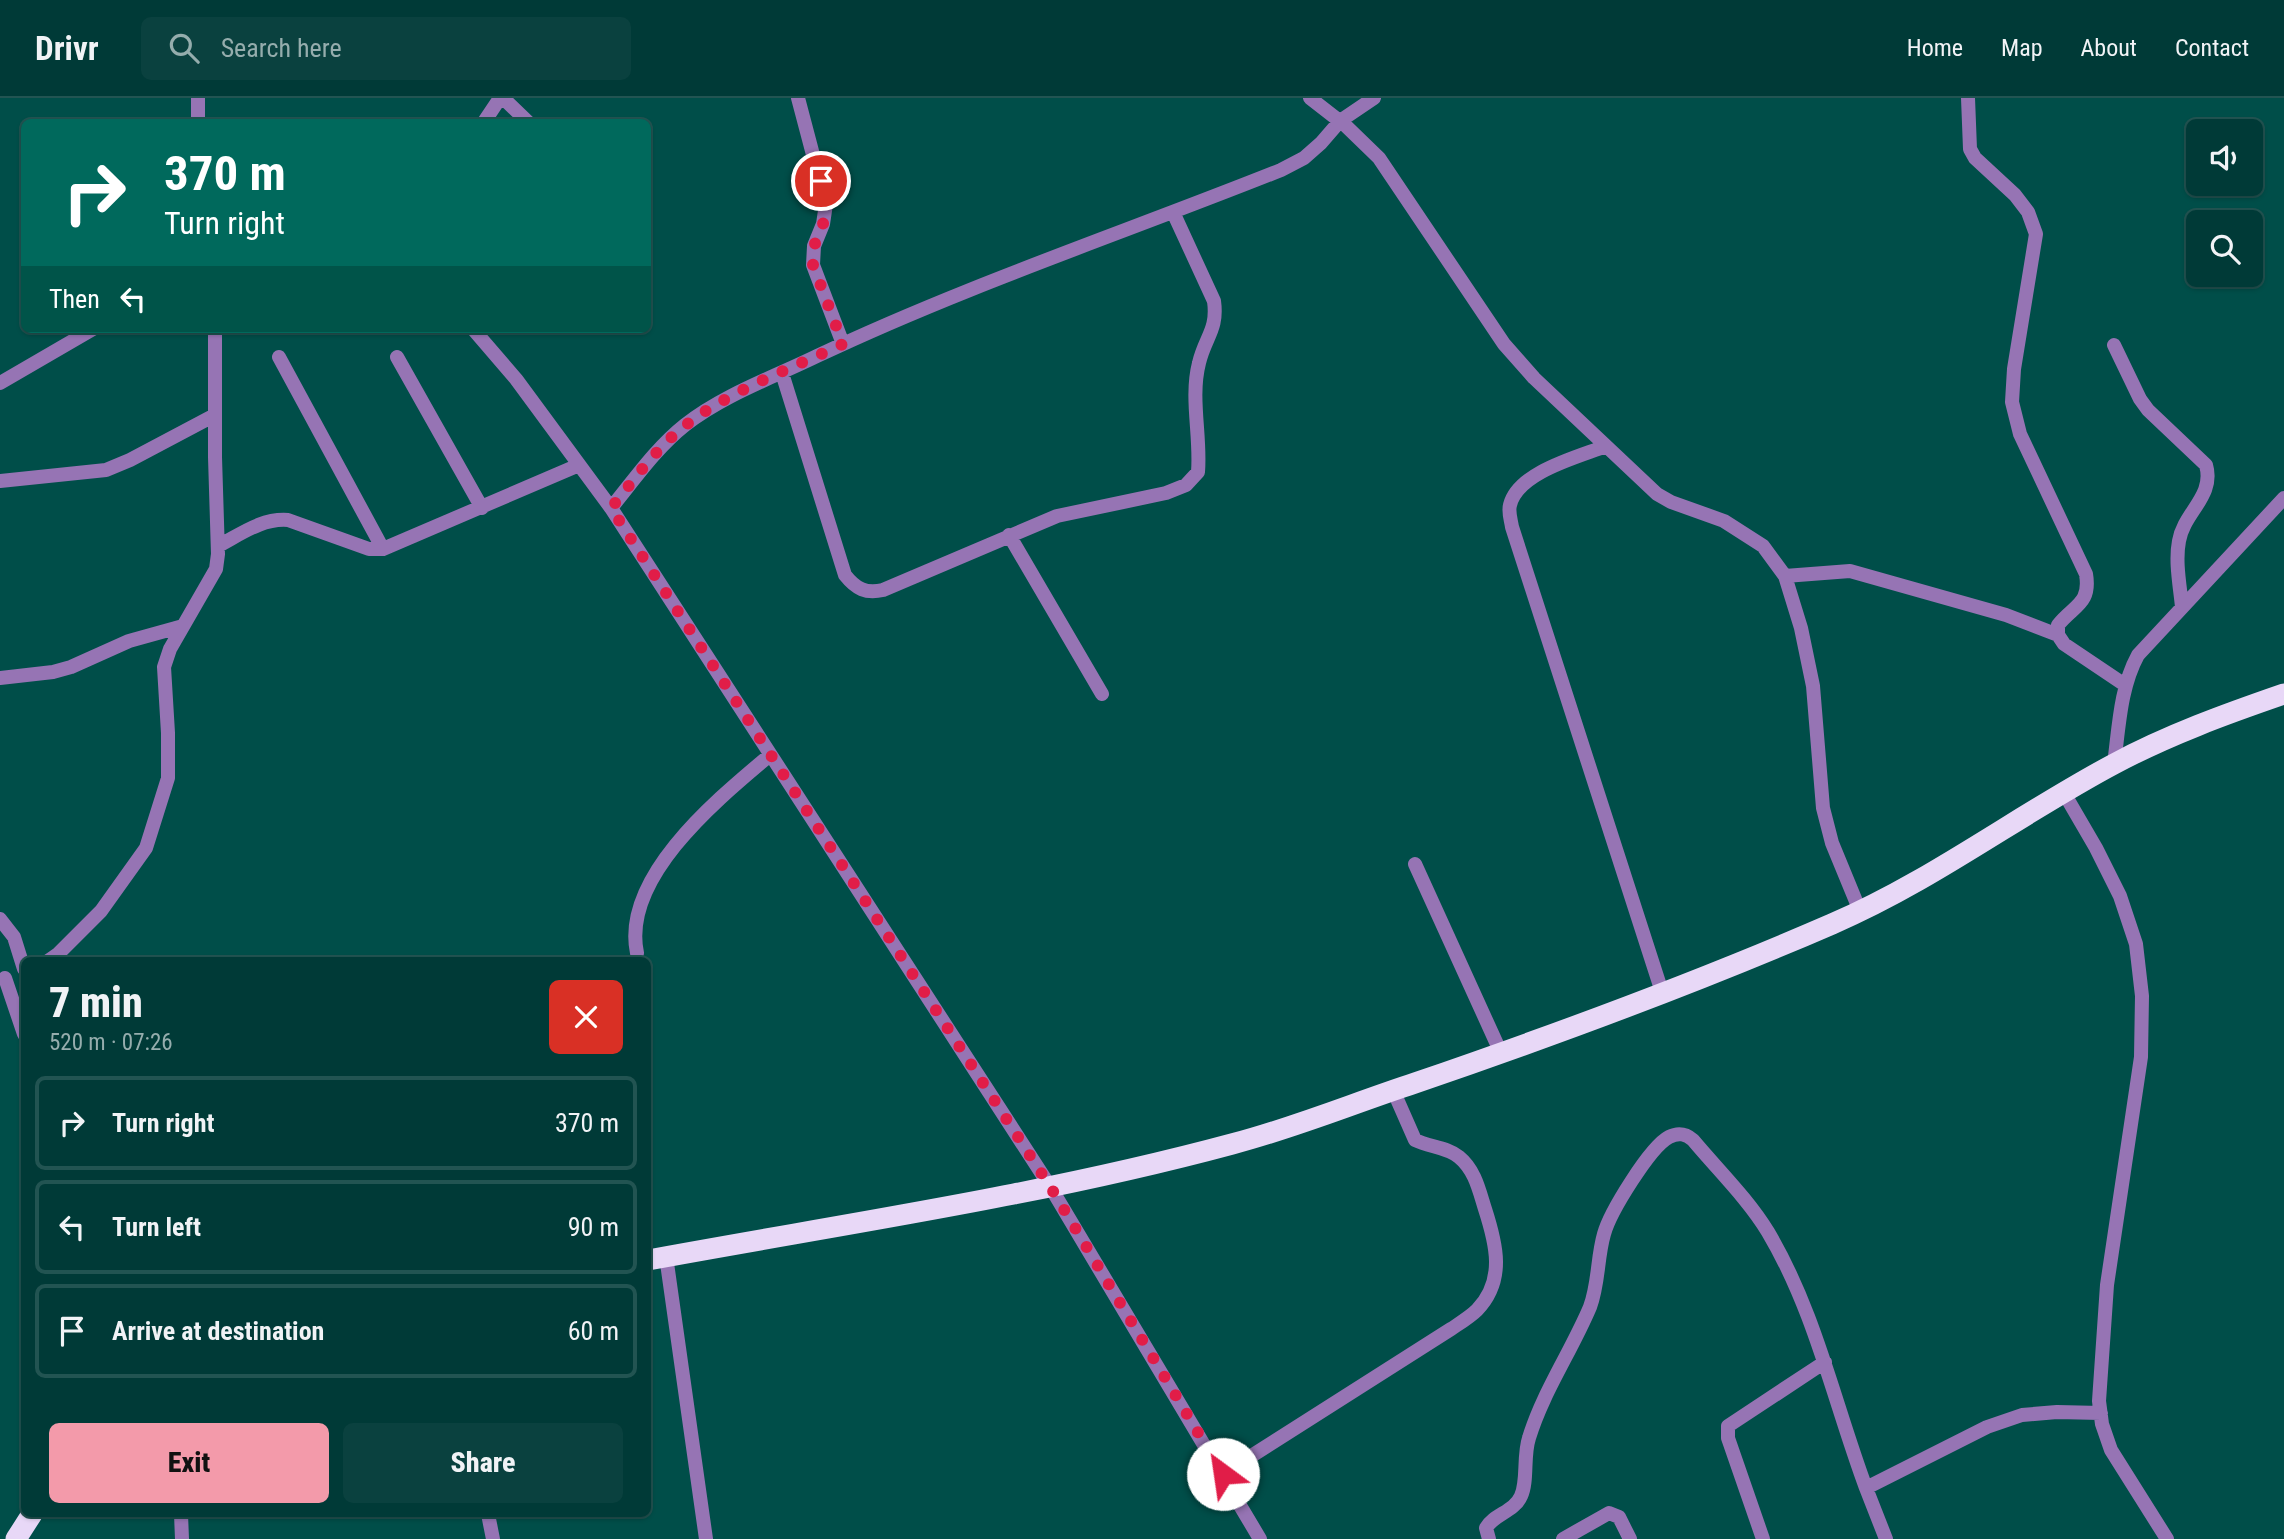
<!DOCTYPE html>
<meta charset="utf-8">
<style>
:root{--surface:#003a37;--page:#0a413f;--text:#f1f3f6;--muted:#95adad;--line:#225452;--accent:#f39aaa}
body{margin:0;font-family:"Roboto Condensed",sans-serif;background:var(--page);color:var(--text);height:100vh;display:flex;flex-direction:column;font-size:26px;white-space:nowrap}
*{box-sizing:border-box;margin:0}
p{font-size:23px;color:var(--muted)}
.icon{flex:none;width:38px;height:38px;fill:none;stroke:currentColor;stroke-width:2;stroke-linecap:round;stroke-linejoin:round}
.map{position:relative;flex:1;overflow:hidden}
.sheet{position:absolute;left:21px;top:859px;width:630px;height:560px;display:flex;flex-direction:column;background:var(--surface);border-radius:10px;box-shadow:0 2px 5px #0004,0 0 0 2px var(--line)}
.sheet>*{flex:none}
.guide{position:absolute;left:21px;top:21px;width:630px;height:214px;border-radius:10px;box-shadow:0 2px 5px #0004,0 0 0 2px var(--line);background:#00695c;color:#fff;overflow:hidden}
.buttons{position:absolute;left:2186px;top:21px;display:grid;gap:14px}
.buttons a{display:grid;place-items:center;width:77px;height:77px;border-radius:10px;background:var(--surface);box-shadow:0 2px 5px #0004,0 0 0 2px var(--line);font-size:35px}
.pin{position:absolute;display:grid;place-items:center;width:60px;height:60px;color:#fff;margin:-30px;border:4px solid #fff;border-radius:50%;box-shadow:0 2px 7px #0007}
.me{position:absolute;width:77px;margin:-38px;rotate:329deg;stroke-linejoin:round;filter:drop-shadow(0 0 5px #0008)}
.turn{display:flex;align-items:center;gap:24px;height:147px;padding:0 28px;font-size:32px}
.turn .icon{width:91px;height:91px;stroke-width:2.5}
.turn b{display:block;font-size:49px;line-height:60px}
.then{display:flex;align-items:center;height:66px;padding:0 28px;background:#0003;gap:14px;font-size:26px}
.round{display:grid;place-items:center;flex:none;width:74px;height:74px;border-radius:10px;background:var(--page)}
.summary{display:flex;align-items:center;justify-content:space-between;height:119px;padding:0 28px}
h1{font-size:42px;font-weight:800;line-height:52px}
.button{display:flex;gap:14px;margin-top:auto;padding:14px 28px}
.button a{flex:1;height:80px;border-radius:10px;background:var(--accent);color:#111;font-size:28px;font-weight:800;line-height:80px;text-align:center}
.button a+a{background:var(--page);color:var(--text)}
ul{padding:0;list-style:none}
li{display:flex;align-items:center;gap:21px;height:94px;margin:0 14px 10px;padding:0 14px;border:4px solid var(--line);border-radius:10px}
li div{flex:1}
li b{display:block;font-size:26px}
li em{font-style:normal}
header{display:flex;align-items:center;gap:42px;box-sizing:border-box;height:98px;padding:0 35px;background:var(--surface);border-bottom:2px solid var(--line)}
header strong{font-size:33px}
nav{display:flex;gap:38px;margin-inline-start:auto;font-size:24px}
.search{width:490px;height:63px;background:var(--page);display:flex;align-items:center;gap:18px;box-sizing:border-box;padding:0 24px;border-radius:10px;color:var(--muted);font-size:26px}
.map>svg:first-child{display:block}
</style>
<header>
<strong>Drivr</strong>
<div class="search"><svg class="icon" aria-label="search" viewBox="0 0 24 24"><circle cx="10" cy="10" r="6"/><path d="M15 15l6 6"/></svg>Search here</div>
<nav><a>Home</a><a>Map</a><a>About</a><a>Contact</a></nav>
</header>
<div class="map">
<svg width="2284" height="1441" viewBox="0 0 2284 1441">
<rect width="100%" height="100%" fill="#004e49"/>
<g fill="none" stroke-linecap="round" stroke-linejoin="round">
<!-- street -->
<path stroke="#9674b4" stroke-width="14" d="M 503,0 L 528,24
M 798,0 L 826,106 L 823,126 L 814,148 L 813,167 L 843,246
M 1310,0 L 1346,28 L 1379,60 L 1504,246 L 1534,280 L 1657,396 L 1671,404 L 1724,423 L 1763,448 L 1785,478 L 1801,530 L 1813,588 L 1823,710 L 1832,745 L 1860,813
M 1968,0 L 1970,51 L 1975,60 L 2015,97 L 2028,114 L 2036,136 L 2014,271 L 2012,304 L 2020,336 L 2086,476 C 2091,506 2074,507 2058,527 L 2058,537 L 2064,546 L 2125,587
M 198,24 L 198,0
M 484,24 L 500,0
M 473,231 L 516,281 L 611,410 L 1051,1090 L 1260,1441
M 2114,247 L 2140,301 L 2148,312 L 2206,367 C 2215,398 2184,414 2179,443 C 2175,464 2180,488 2182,509
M 279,259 L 383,451
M 397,259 L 482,410
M 782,275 L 845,477 C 856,491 866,496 883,492 L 1057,418 L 1166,395 L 1186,387 L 1198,374 C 1201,338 1190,300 1199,265 C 1205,239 1218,232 1214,203 L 1173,114
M 0,285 L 93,231
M 1606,348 C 1578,359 1518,374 1510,407 C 1508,414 1511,422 1512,429 L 1662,894
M 0,383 L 106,372 L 130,362 L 215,317
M 611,410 C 634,382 656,350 685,327 C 723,297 774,279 817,258 C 967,187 1126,134 1281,72 L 1304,60 L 1321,45 L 1340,23 L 1374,0
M 1009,437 L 1102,596
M 218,448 C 241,436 262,420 288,422 L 369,451 L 383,451 L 579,367
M 1785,478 L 1850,473 L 2006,517 L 2058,537
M 0,580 L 53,574 L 71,569 L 129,543 L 183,528
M 2114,666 C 2119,629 2120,590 2138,557 L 2284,400
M 2064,695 L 2096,750 L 2120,798 L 2136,846 L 2142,898 L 2141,959 L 2107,1187 L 2099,1303 L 2102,1326 L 2111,1352 L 2167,1441
M 1415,766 L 1501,955
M 0,821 L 14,839 L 24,871
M 637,855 C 621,779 719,700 770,657
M 48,863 L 58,856 L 101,813 L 146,750 L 168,680 L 168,635 L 164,569 L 170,551 L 216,471 L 218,456 L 215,359 L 215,231
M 5,880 L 24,936
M 666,1158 L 706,1441
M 1223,1376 L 1451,1231 C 1460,1225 1470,1219 1477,1212 C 1506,1182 1496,1145 1485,1111 C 1479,1092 1475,1072 1459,1059 C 1447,1049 1429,1049 1415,1042 L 1393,992
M 181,1416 L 182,1441
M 488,1416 L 493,1441
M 1489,1441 L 1486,1430 C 1494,1416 1514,1414 1521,1398 C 1528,1383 1523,1358 1529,1340 C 1543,1294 1571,1254 1590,1209 C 1599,1185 1597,1160 1604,1136 C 1610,1114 1650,1049 1669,1039 C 1679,1034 1686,1036 1693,1042 C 1718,1072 1748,1101 1768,1134 C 1815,1213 1834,1304 1866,1390
M 1563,1441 L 1609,1415 L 1619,1419 L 1630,1441
M 1763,1441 L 1728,1340 L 1728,1328 L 1825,1264
M 1886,1441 L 1866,1390 L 1987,1329 L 2022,1317 L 2057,1314 L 2101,1315"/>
<!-- highway -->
<path stroke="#e8d8f7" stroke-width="21" d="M 648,1162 C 843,1126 1039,1098 1232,1046 C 1294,1030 1354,1005 1415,985 C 1555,937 1696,885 1832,826 C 1932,783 2018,717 2114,666 C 2168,637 2226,616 2284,596
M 16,1441 L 32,1416"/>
</g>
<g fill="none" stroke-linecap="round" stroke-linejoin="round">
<!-- route -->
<path stroke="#e11d48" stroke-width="12" stroke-dasharray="0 21.6" d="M 821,83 L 826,106 L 823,126 L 814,148 L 813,167 L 843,246 C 793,270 729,293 686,327 C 657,349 634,382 611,410 L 1051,1090 L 1223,1376"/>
</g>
</svg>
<div class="buttons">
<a><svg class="icon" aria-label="sound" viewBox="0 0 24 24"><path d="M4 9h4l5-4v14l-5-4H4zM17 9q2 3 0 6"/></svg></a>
<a><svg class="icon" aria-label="search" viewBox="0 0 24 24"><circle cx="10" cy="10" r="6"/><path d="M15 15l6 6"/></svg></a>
</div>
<div class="pin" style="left:821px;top:83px;background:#d93025"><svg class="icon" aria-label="arrive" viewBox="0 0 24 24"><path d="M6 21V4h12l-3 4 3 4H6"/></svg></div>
<svg class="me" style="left:1223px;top:1376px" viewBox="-20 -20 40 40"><circle r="19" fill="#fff"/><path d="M0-13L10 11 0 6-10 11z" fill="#e11d48"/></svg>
<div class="guide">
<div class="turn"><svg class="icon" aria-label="right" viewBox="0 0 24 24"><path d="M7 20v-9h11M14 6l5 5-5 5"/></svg><div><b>370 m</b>Turn right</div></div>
<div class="then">Then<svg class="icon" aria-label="left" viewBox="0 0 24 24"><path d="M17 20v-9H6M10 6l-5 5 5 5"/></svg></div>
</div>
<section class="sheet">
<div class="summary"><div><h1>7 min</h1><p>520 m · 07:26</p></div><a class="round" style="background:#d93025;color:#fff"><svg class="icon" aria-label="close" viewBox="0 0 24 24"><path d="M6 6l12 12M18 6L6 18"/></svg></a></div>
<ul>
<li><svg class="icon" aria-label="right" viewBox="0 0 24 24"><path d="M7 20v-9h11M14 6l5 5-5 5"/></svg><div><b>Turn right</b></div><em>370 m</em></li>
<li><svg class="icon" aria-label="left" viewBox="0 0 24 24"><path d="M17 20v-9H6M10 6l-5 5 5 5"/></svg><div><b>Turn left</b></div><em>90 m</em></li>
<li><svg class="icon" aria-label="arrive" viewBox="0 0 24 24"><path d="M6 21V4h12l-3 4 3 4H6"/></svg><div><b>Arrive at destination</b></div><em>60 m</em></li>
</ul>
<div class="button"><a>Exit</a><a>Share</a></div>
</section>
</div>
